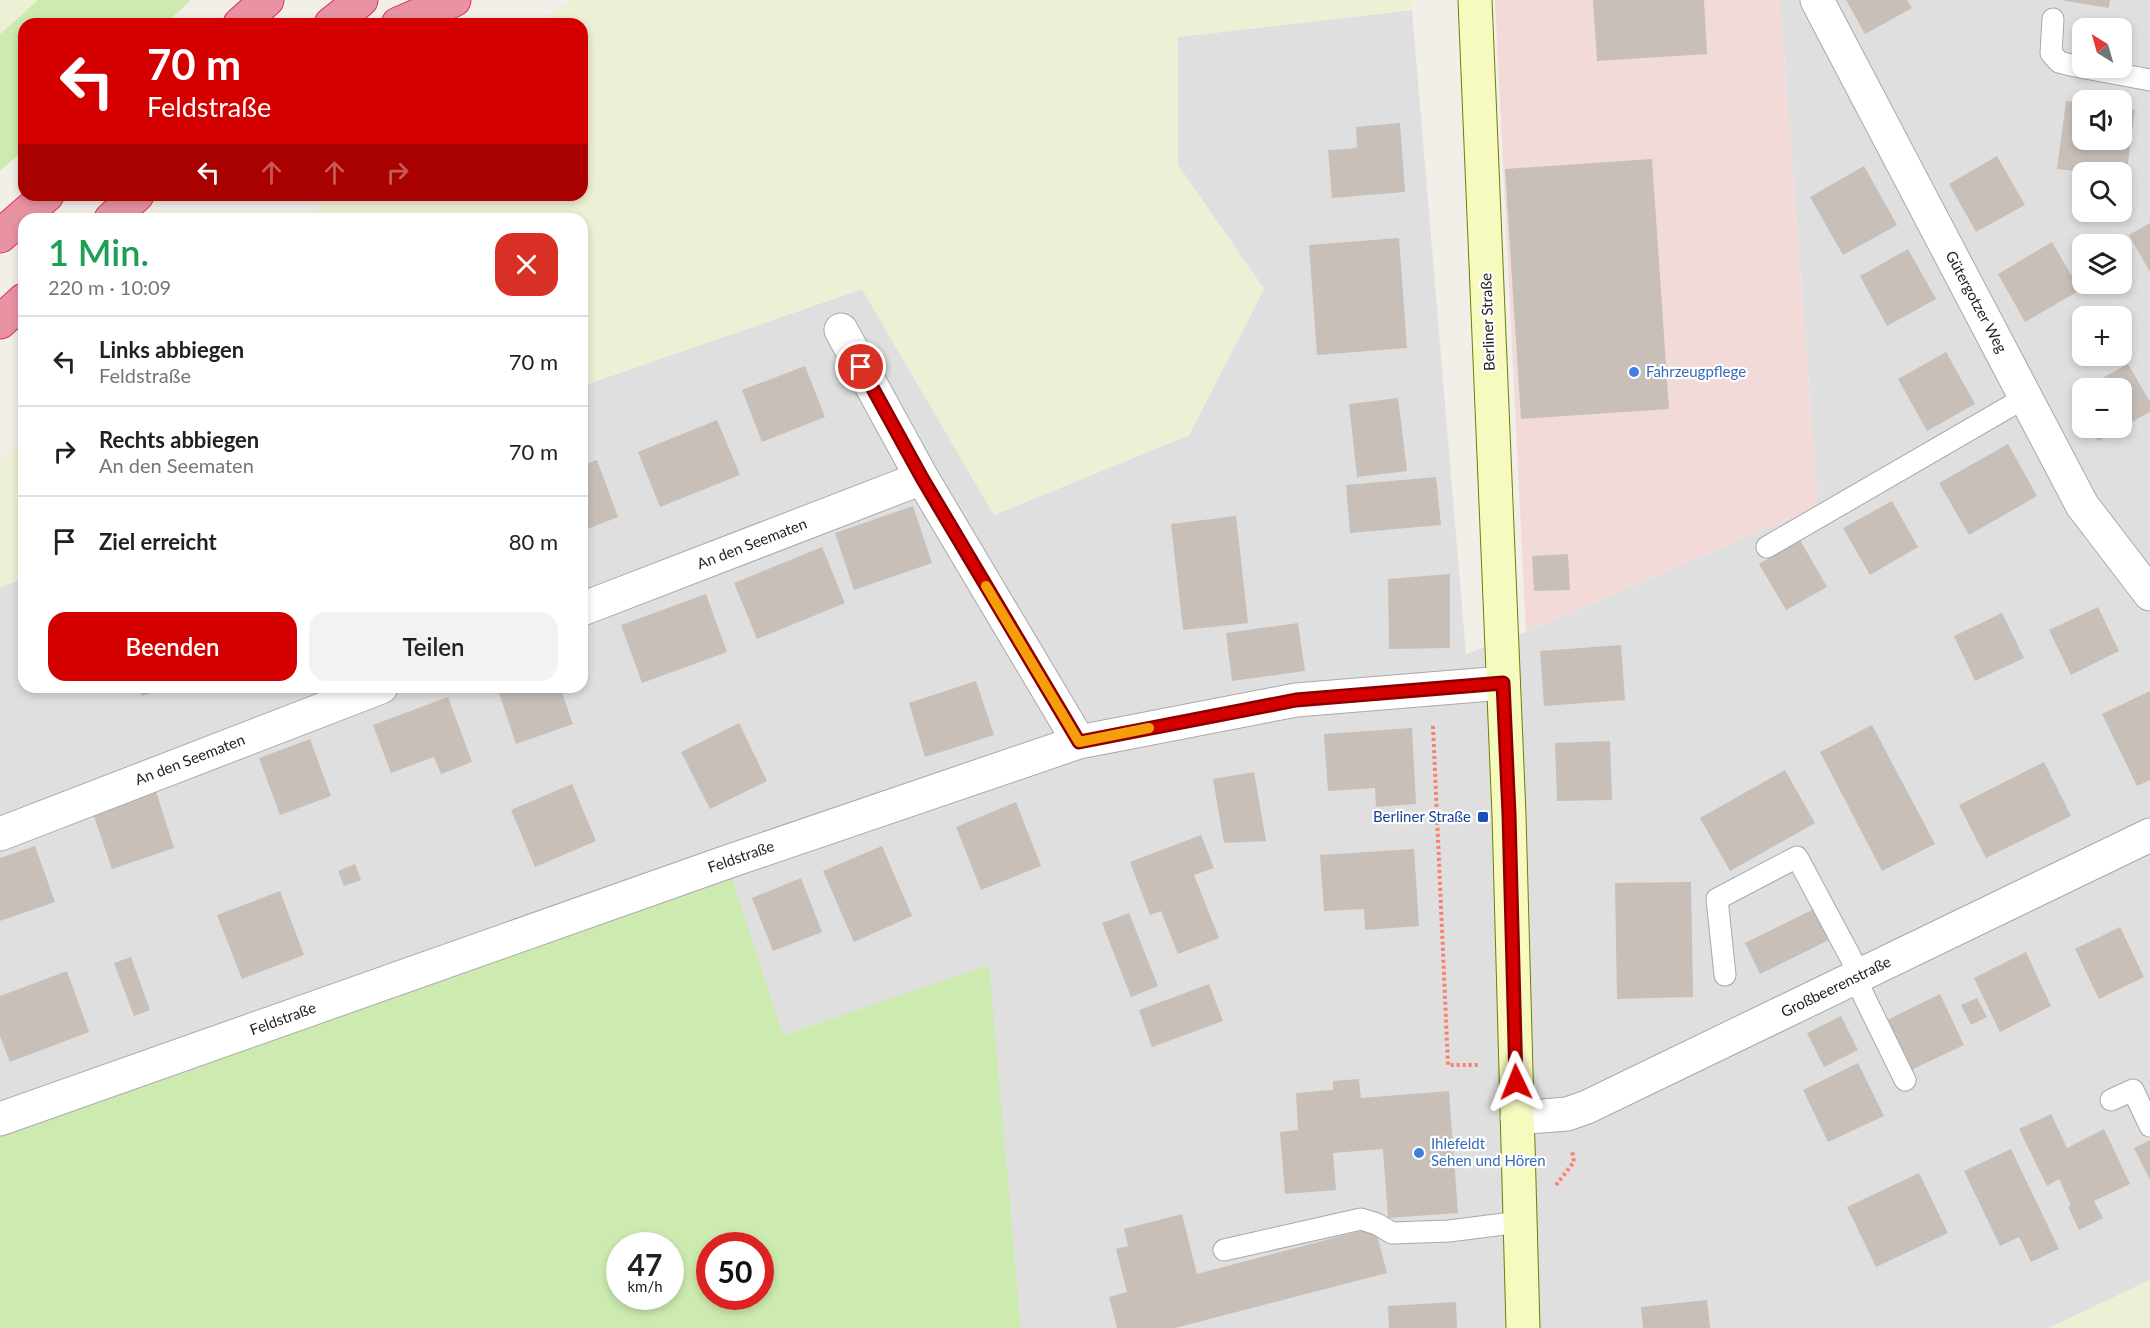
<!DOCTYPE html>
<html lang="de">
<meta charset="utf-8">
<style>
:root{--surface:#fff;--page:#f2f2f2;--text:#202124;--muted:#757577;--line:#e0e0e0;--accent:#d40000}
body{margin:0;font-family:Lato,sans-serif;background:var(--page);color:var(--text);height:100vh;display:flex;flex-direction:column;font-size:22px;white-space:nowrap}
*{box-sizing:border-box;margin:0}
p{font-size:20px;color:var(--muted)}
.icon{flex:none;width:33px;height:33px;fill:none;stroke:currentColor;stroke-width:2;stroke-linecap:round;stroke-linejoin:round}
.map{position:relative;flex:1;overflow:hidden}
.sheet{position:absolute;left:18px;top:213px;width:570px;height:480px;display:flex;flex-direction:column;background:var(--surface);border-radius:18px;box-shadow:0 3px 9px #0003}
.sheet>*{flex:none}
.guide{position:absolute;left:18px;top:18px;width:570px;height:183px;border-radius:18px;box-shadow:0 3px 9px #0003;background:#d40000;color:#fff;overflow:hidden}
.needle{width:39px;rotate:323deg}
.tools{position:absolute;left:2072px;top:18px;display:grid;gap:12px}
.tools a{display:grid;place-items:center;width:60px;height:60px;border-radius:12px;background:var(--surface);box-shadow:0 3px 9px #0003;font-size:30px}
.speed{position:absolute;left:606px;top:1232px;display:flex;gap:12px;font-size:30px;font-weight:700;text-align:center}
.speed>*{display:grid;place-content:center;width:78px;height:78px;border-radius:50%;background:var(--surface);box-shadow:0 3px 9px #0003;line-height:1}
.speed small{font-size:15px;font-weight:400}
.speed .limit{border:9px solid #d22;background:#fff;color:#111}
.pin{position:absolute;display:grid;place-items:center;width:51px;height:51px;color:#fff;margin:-26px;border:3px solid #fff;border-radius:50%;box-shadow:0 2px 6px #0007}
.me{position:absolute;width:66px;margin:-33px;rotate:358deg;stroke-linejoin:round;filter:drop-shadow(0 0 4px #0008)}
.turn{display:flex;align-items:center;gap:21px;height:126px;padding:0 30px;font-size:27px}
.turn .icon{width:78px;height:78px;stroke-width:2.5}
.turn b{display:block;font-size:42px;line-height:51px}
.lanes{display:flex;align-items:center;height:57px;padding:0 30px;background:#0003;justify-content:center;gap:30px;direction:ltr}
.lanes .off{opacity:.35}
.round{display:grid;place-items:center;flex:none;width:63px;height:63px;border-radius:18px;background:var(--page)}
.head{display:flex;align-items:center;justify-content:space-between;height:102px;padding:0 30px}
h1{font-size:36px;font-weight:600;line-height:45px;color:#1e9e55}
.cta{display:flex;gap:12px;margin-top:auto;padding:12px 30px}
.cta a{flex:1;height:69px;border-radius:18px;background:var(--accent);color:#fff;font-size:24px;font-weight:600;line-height:69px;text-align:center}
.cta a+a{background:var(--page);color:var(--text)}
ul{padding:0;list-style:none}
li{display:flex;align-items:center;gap:18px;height:90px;padding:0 30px;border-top:2px solid var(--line)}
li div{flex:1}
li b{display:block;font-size:22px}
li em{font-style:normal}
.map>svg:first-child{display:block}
</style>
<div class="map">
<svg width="2150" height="1328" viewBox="0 0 2150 1328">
<rect width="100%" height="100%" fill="#f2efe9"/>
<!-- residential -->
<path fill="#e0dfdf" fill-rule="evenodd" d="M 1780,0 L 2150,0 L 2150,1280 L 2049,1328 L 1021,1328 L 988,966 L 783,1035 L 0,1119 L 0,587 L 24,579 L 24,687 L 582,687 L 582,386 L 862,289 L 994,515 L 1189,435 L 1264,289 L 1178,165 L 1178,37 L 1412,10 L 1466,654 L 1526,632 L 1818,506 ZM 2082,28 L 2121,28 L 2121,68 L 2082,68 ZM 2082,100 L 2121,100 L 2121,140 L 2082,140 ZM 2082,172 L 2121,172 L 2121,212 L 2082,212 ZM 2082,244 L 2121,244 L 2121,284 L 2082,284 ZM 2082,316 L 2121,316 L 2121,356 L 2082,356 ZM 2082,388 L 2121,388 L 2121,428 L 2082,428 Z"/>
<!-- commercial -->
<path fill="#f2dad9" d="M 1495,0 L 1780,0 L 1818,506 L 1526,632 Z"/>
<!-- farmland -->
<path fill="#eef0d5" d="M 0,0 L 38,0 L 0,34 Z
M 570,0 L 1412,0 L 1412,10 L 1178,37 L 1178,165 L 1264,289 L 1189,435 L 994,515 L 862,289 L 582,386 L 582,219 L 306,219 L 335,195 L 582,195 L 582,24 L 541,24 Z
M 24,440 L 24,579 L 0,587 L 0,459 Z
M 2150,1280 L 2150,1328 L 2049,1328 Z"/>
<!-- grass -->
<path fill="#cdebb0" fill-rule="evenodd" d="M 38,0 L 191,0 L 165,24 L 24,24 L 24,150 L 0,171 L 0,34 Z
M 727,862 L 783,1035 L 989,965 L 1021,1328 L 0,1328 L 0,1119 ZM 620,1245 L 670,1245 L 670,1296 L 620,1296 ZM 710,1245 L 760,1245 L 760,1296 L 710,1296 Z"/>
<!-- building -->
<path fill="#c7bfb8" d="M 1593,0 L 1704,0 L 1707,54 L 1597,61 Z
M 1846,0 L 1907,0 L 1912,8 L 1865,34 Z
M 2061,0 L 2110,0 L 2109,8 Z
M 2066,101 L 2082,103 L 2082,140 L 2121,140 L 2121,108 L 2135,110 L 2126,178 L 2121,177 L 2121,172 L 2084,172 L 2057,169 Z
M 1400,123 L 1405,192 L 1332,198 L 1328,150 L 1357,148 L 1356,127 Z
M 1997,156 L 2025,205 L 1976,232 L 1949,184 Z
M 1652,159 L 1669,409 L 1521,419 L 1505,169 Z
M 1864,166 L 1897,225 L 1843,255 L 1810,197 Z
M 2150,223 L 2150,272 L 2129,235 Z
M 1399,238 L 1407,348 L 1317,355 L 1309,245 Z
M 2052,242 L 2080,290 L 2025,322 L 1998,274 Z
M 1908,249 L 1936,299 L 1887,326 L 1860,276 Z
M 1946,352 L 1975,404 L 1927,431 L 1898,379 Z
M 2128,364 L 2150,402 L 2150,412 L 2098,441 L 2090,428 L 2121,428 L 2121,388 L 2084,388 Z
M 805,366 L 825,417 L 762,442 L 742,390 Z
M 2082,390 L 2082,413 L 2072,395 Z
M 1398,398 L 1407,471 L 1357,477 L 1349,404 Z
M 717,420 L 740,475 L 660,507 L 638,452 Z
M 2008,444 L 2037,496 L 1969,535 L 1939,483 Z
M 597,460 L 618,517 L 582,531 L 582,465 Z
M 1436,477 L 1441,525 L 1350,533 L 1346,485 Z
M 1892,501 L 1918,547 L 1870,575 L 1843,528 Z
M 913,506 L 932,563 L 854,590 L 835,533 Z
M 1236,516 L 1248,623 L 1183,630 L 1171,524 Z
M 1800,540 L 1827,587 L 1786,610 L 1759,564 Z
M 822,547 L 845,603 L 757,639 L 734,583 Z
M 1568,554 L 1570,590 L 1534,591 L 1532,556 Z
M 1450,574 L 1450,648 L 1389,649 L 1388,579 Z
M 706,594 L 727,652 L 642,683 L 621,625 Z
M 2098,607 L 2119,651 L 2071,675 L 2049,630 Z
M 2002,613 L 2024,658 L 1975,681 L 1954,636 Z
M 1298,623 L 1305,671 L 1232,681 L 1226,633 Z
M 1621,645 L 1625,700 L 1544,706 L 1540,651 Z
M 976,681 L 994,735 L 925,757 L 909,703 Z
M 139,687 L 167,687 L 142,696 Z
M 497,687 L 560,687 L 573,724 L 516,744 Z
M 2150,691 L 2150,780 L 2137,786 L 2102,714 Z
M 448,697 L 472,762 L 441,774 L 434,757 L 391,773 L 373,725 Z
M 739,723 L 767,781 L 710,809 L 681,752 Z
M 1872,725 L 1935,844 L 1882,871 L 1820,752 Z
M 1412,728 L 1416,804 L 1376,807 L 1375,788 L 1328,791 L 1324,734 Z
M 310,739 L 331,796 L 280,815 L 259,758 Z
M 1610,741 L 1612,800 L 1557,801 L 1555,743 Z
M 2044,762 L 2071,816 L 1986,858 L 1959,805 Z
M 1785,770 L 1815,823 L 1730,871 L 1700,818 Z
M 1254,772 L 1266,841 L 1224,843 L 1213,779 Z
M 572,784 L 596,841 L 535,867 L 511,810 Z
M 156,791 L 174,848 L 112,869 L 93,813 Z
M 1016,802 L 1041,866 L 981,890 L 956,827 Z
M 1201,835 L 1214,868 L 1194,875 L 1219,938 L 1178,954 L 1161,911 L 1150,915 L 1130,862 Z
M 35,846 L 55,902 L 0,921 L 0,858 Z
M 882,846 L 912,916 L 854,942 L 823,871 Z
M 1414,849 L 1419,926 L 1365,930 L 1364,909 L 1324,911 L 1320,855 Z
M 355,864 L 361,880 L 344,886 L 338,871 Z
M 801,878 L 822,932 L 773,951 L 752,898 Z
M 1691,882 L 1693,997 L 1617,999 L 1615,883 Z
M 280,891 L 304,955 L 242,979 L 217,915 Z
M 1814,909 L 1829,940 L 1760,974 L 1745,943 Z
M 1129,913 L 1158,986 L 1131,997 L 1102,923 Z
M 2120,927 L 2144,977 L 2099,999 L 2075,949 Z
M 2026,952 L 2051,1006 L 2000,1032 L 1974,978 Z
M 131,957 L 150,1010 L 134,1016 L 114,963 Z
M 67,971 L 89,1032 L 10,1062 L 0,1036 L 0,996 Z
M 1209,984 L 1223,1021 L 1152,1047 L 1139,1010 Z
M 1940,994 L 1964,1045 L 1911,1070 L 1887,1020 Z
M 1977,998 L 1987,1017 L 1971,1025 L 1961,1005 Z
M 1841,1016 L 1858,1050 L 1824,1067 L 1807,1033 Z
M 1858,1063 L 1884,1116 L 1828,1142 L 1803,1090 Z
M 1359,1079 L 1361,1098 L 1449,1091 L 1458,1213 L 1388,1218 L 1383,1149 L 1333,1153 L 1336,1190 L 1285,1194 L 1280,1132 L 1298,1130 L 1296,1093 L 1333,1090 L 1333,1081 Z
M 2051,1114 L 2067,1148 L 2104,1129 L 2130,1184 L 2094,1201 L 2103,1218 L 2079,1230 L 2068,1207 L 2071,1205 L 2059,1179 L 2047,1186 L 2019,1129 Z
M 2150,1140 L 2150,1180 L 2134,1148 Z
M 2011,1149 L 2059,1249 L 2031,1262 L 2019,1237 L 2000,1246 L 1964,1171 Z
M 1919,1173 L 1948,1233 L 1876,1267 L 1847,1207 Z
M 1182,1214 L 1197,1274 L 1375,1227 L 1387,1273 L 1175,1328 L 1117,1328 L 1109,1297 L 1127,1292 L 1116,1249 L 1128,1246 L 1124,1229 Z
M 1707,1300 L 1710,1328 L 1643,1328 L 1641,1307 Z
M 1456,1302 L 1457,1328 L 1389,1328 L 1388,1306 Z"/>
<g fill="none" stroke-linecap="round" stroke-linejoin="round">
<!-- lane casing -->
<g stroke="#a9a9a9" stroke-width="23">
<path id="lane" d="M 2053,19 L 2051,53 L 2059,62 L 2075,66 L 2150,80
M 1767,547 L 2026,397
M 1725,975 L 1717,899 L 1797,857 L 1860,975
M 1855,978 L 1905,1080
M 2111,1100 L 2133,1090 L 2150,1126
M 1224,1250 L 1361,1219 L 1377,1224 L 1392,1233 L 1449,1231 L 1520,1222"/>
</g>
<!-- street casing -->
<g stroke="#a9a9a9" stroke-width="35">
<path id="street" d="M 1817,0 L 2082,505 L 2150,594
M 841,330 L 922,478 L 1079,742
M 582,609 L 922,478
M 0,834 L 381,687
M 1517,1118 L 1567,1114 L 1587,1107 L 2150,835
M 0,1119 L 727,862 L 1079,742 L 1296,700 L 1503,683"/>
</g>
<!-- secondary casing -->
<g stroke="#707d05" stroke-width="35">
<path id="secondary" d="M 1475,0 L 1509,815 L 1523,1328"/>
</g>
<!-- highway casing -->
<g stroke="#dc2a67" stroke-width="35">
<path id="highway" d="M 240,24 L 267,0
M 331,24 L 361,0
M 398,24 L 454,0
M 111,219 L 137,195
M 0,236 L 47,195
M 0,322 L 24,300"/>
</g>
<!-- path -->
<path stroke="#fa8072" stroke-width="4" stroke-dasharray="3 3" stroke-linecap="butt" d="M 1433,726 L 1448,1065 L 1479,1065
M 1556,1185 L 1574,1162 L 1572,1150"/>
<!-- lane -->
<use href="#lane" stroke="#fff" stroke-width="21"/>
<!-- street -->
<use href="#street" stroke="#fff" stroke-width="33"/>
<!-- secondary -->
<use href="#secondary" stroke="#f7fabf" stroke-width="33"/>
<!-- highway -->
<use href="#highway" stroke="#e892a2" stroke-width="33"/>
</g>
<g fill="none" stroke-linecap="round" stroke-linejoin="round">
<!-- route casing -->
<g stroke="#8a0000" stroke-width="15">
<path id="route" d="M 861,367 L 922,478 L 1079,742 L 1296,700 L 1503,683 L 1509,814 L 1516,1082"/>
</g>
<!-- route -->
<use href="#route" stroke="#d40000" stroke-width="10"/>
<!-- slow -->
<path stroke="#f59e0b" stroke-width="10" d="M 986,586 L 1079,742 L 1149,728"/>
</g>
<!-- markers -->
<g fill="#3f7fe0" stroke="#fff" stroke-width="2">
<circle cx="1634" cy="372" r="6"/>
<circle cx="1419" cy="1153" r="6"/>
</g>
<rect fill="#1a4fb4" stroke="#fff" stroke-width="2" x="1477" y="811" width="12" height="12" rx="3"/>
<g text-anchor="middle" stroke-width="4.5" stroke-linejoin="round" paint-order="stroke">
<!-- street labels -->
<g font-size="15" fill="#222" stroke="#fff">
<text transform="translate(1976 302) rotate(62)" y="5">Gütergotzer Weg</text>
<text transform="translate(1488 322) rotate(-92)" y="5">Berliner Straße</text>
<text transform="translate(752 544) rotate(-21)" y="5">An den Seematen</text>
<text transform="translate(190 760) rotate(-21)" y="5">An den Seematen</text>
<text transform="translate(741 857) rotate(-19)" y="5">Feldstraße</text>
<text transform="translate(1836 987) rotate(-26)" y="5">Großbeerenstraße</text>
<text transform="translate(283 1019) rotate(-20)" y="5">Feldstraße</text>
</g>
<!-- shop labels -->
<g font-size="15" fill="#366cbe" stroke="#fff" text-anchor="start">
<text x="1646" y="377">Fahrzeugpflege</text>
<text x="1431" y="1149">Ihlefeldt<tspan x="1431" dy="17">Sehen und Hören</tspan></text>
</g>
<!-- transit labels -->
<g font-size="15" fill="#164399" stroke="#fff" text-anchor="end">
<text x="1471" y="822">Berliner Straße</text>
</g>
</g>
</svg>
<div class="tools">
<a><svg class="needle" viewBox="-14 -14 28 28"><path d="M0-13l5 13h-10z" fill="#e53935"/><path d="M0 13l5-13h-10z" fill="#757577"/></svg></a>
<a><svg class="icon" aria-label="sound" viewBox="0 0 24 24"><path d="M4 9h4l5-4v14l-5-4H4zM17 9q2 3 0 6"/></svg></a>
<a><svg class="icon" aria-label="search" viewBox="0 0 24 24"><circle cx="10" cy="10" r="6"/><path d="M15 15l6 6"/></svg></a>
<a><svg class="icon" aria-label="layers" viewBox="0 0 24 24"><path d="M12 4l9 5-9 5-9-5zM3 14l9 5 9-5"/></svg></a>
<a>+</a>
<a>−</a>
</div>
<div class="speed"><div>47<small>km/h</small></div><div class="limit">50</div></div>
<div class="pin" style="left:861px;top:367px;background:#d93025"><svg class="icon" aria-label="arrive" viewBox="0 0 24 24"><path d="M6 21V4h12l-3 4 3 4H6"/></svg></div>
<svg class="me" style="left:1516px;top:1082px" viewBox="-20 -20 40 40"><path d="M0-17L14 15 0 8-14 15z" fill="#d40000" stroke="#fff" stroke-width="4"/></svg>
<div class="guide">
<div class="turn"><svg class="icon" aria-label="left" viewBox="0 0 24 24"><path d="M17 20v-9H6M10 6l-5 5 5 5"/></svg><div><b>70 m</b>Feldstraße</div></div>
<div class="lanes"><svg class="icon" aria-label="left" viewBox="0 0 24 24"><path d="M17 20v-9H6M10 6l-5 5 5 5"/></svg><svg class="icon off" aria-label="ahead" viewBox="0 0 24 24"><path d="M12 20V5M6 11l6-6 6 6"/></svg><svg class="icon off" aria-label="ahead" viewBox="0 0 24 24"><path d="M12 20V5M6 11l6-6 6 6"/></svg><svg class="icon off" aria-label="right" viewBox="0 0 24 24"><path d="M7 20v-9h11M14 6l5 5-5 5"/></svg></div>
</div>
<section class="sheet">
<div class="head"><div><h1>1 Min.</h1><p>220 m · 10:09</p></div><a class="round" style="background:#d93025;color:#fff"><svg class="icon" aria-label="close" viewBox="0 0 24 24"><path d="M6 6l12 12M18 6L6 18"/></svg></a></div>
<ul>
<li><svg class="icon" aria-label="left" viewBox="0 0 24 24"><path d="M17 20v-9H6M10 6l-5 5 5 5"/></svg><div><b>Links abbiegen</b><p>Feldstraße</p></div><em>70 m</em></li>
<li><svg class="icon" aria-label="right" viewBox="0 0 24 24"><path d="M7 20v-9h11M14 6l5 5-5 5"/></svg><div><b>Rechts abbiegen</b><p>An den Seematen</p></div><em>70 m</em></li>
<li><svg class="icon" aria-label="arrive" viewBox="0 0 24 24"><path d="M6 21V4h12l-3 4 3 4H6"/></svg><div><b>Ziel erreicht</b></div><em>80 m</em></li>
</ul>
<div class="cta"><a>Beenden</a><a>Teilen</a></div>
</section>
</div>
